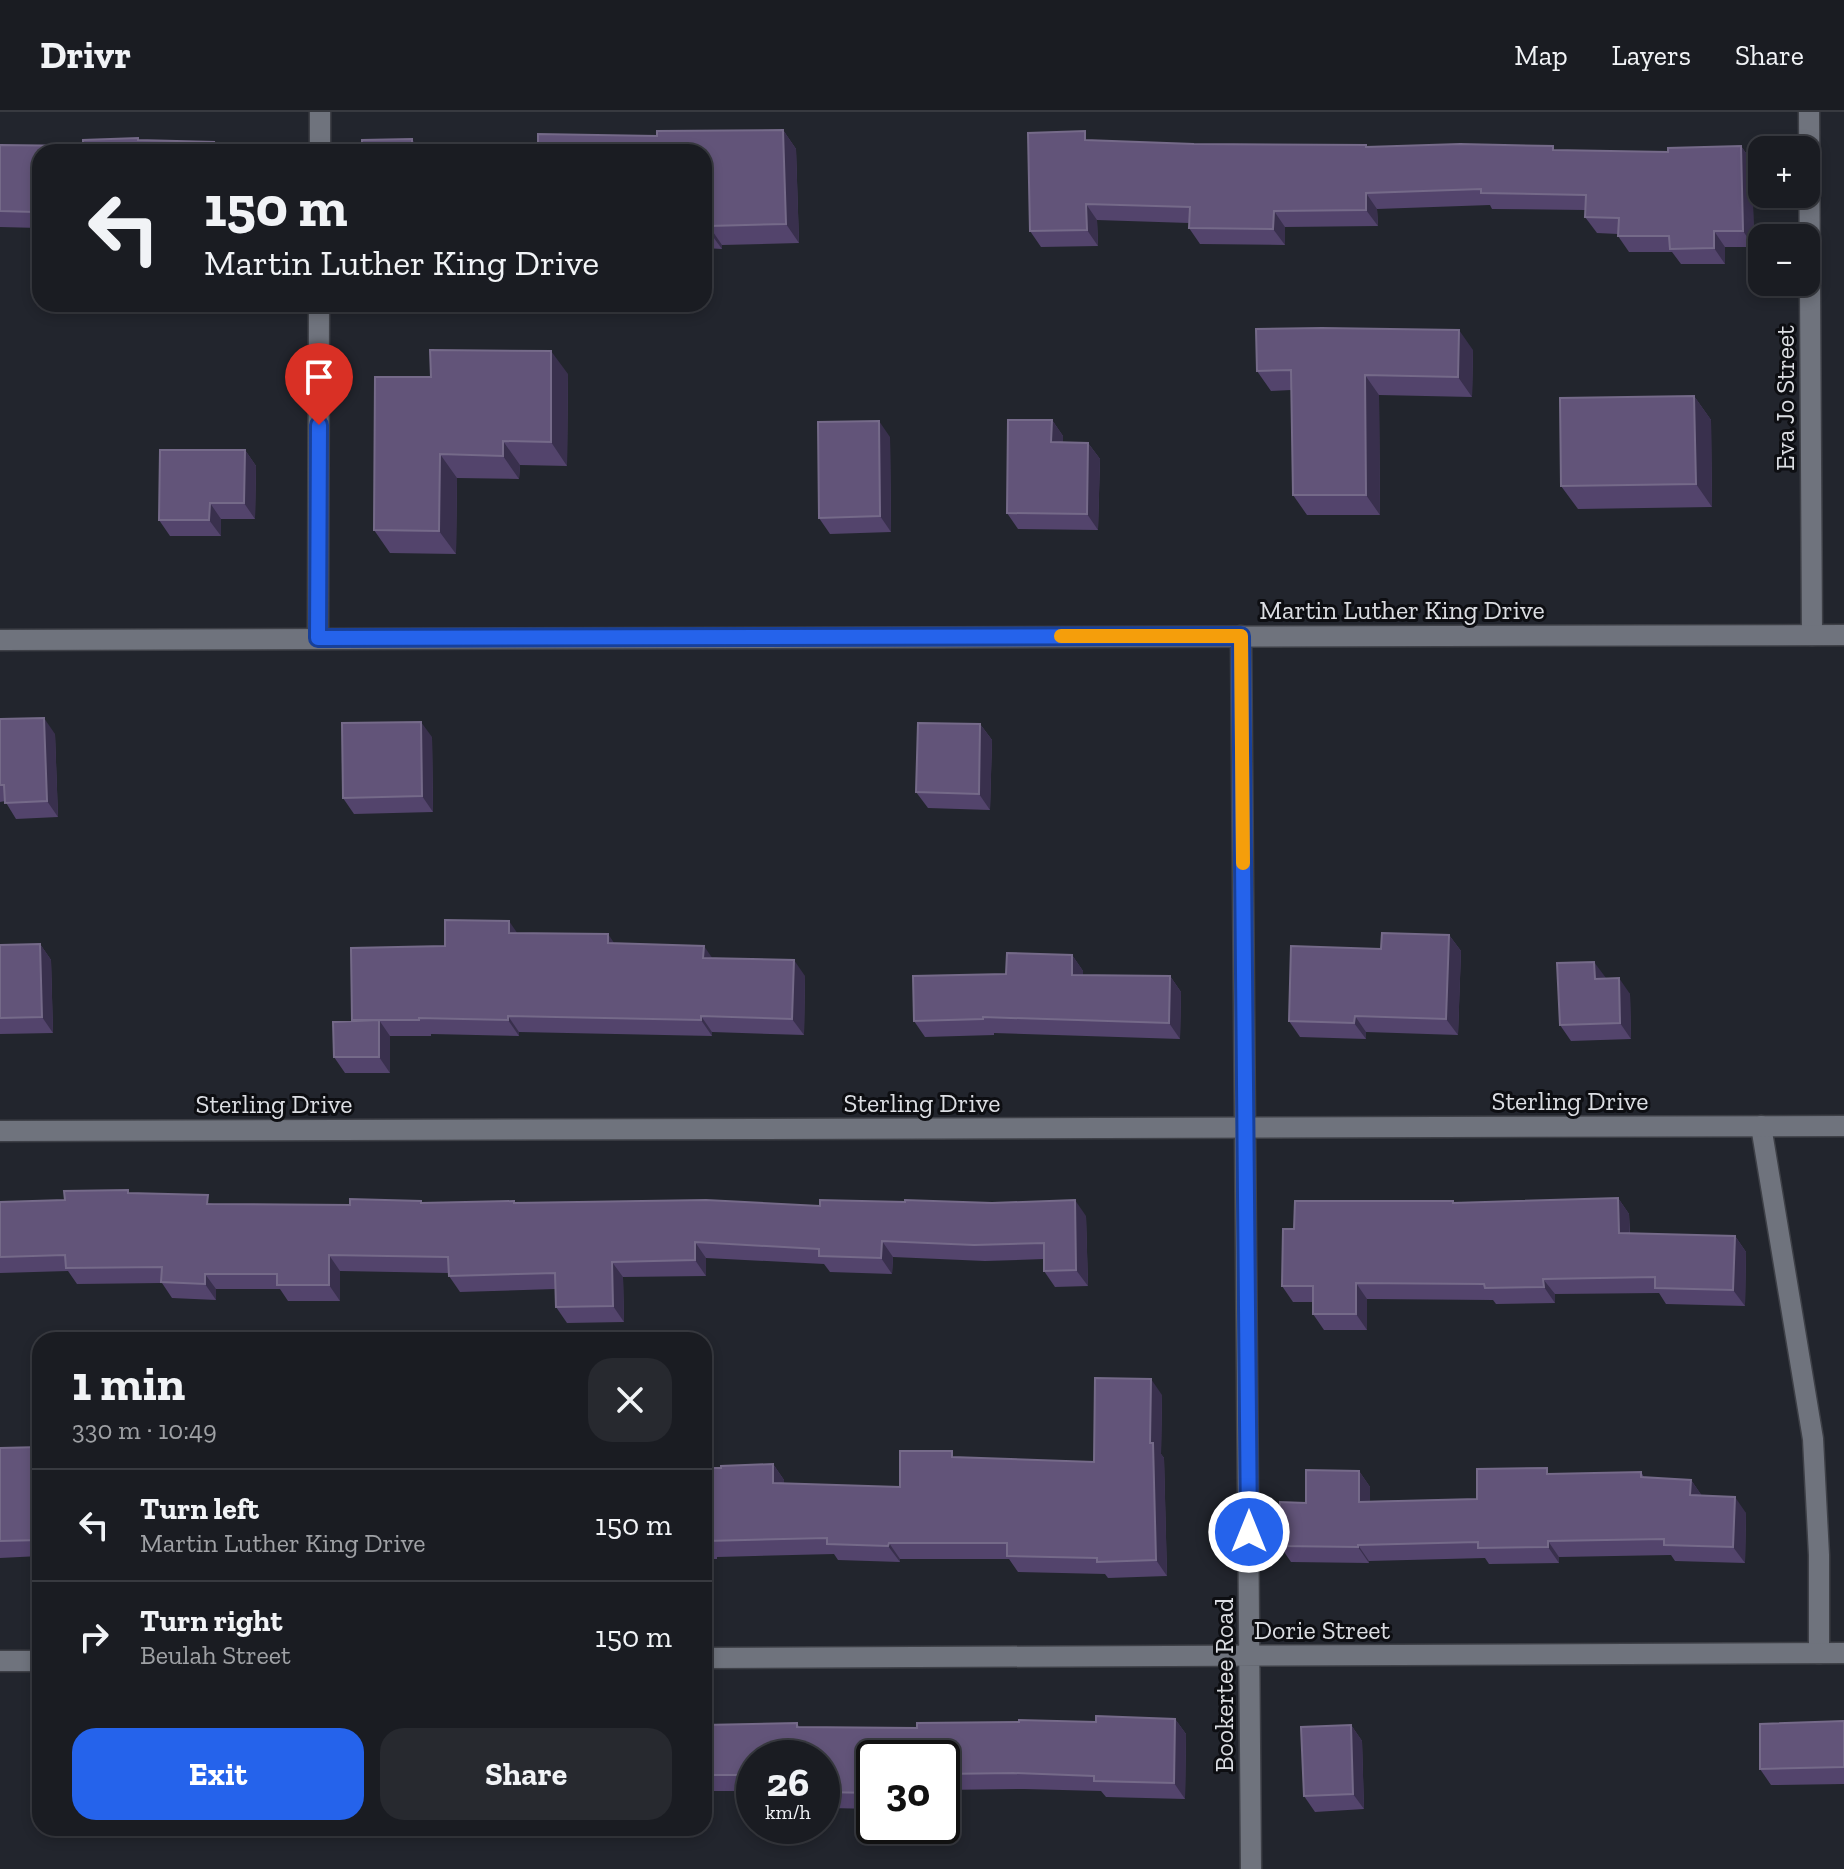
<!DOCTYPE html>
<meta charset="utf-8">
<style>
:root{--surface:#1a1c22;--page:#27292f;--text:#f1f3f6;--muted:#9fa1a5;--line:#383a40;--accent:#2563eb}
body{margin:0;font-family:"Zilla Slab",serif;background:var(--page);color:var(--text);height:100vh;display:flex;flex-direction:column;font-size:30px;white-space:nowrap}
*{box-sizing:border-box;margin:0}
p{font-size:26px;color:var(--muted)}
.icon{flex:none;width:44px;height:44px;fill:none;stroke:currentColor;stroke-width:2;stroke-linecap:round;stroke-linejoin:round}
.map{position:relative;flex:1;overflow:hidden}
.drawer{position:absolute;left:32px;top:1220px;width:680px;height:504px;display:flex;flex-direction:column;background:var(--surface);border-radius:24px;box-shadow:0 4px 12px #0003,0 0 0 2px var(--line)}
.drawer>*{flex:none}
.banner{position:absolute;left:32px;top:32px;width:680px;height:168px;border-radius:24px;box-shadow:0 4px 12px #0003,0 0 0 2px var(--line);background:#1a1c22;color:var(--text);overflow:hidden}
.controls{position:absolute;left:1748px;top:24px;display:grid;gap:16px}
.controls a{display:grid;place-items:center;width:72px;height:72px;border-radius:16px;background:var(--surface);box-shadow:0 4px 12px #0003,0 0 0 2px var(--line);font-size:40px}
.speed{position:absolute;left:736px;top:1628px;display:flex;gap:16px;font-size:40px;font-weight:700;text-align:center}
.speed>*{display:grid;place-content:center;width:104px;height:104px;border-radius:50%;background:var(--surface);box-shadow:0 4px 12px #0003,0 0 0 2px var(--line);line-height:1}
.speed small{font-size:20px;font-weight:400}
.speed .limit{border:4px solid #111;border-radius:12px;background:#fff;color:#111}
.pin{position:absolute;display:grid;place-items:center;width:68px;height:68px;color:#fff;margin:-82px -34px;border-radius:50% 50% 50% 0;rotate:-45deg;box-shadow:0 0 8px #0007}
.pin .icon{rotate:45deg}
.me{position:absolute;width:88px;margin:-44px;rotate:0deg;stroke-linejoin:round;filter:drop-shadow(0 0 6px #0008)}
.turn{display:flex;align-items:center;gap:28px;height:168px;padding:0 40px;font-size:36px}
.turn .icon{width:104px;height:104px;stroke-width:2.5}
.turn b{display:block;font-size:56px;line-height:68px}
.round{display:grid;place-items:center;flex:none;width:84px;height:84px;border-radius:24px;background:var(--page)}
.head{display:flex;align-items:center;justify-content:space-between;height:136px;padding:0 40px}
h1{font-size:48px;font-weight:800;line-height:60px}
.primary-button{display:flex;gap:16px;margin-top:auto;padding:16px 40px}
.primary-button a{flex:1;height:92px;border-radius:24px;background:var(--accent);color:#fff;font-size:32px;font-weight:800;line-height:92px;text-align:center}
.primary-button a+a{background:var(--page);color:var(--text)}
ul{padding:0;list-style:none}
li{display:flex;align-items:center;gap:24px;height:112px;padding:0 40px;border-top:2px solid var(--line)}
li div{flex:1}
li b{display:block;font-size:30px}
li em{font-style:normal}
header{display:flex;align-items:center;gap:48px;box-sizing:border-box;height:112px;padding:0 40px;background:var(--surface);border-bottom:2px solid var(--line)}
header strong{font-size:38px}
nav{display:flex;gap:44px;margin-inline-start:auto;font-size:28px}
.map>svg:first-child{display:block}
</style>
<header>
<strong>Drivr</strong>
<nav><a>Map</a><a>Layers</a><a>Share</a></nav>
</header>
<div class="map">
<svg width="1844" height="1757" viewBox="0 0 1844 1757">
<rect width="100%" height="100%" fill="#22252d"/>
<g fill="none" stroke-linecap="round" stroke-linejoin="round">
<!-- lane casing -->
<g stroke="#3e4047" stroke-width="23">
<path id="lane" d="M 1761,1014 L 1813,1327 L 1819,1443 L 1819,1541"/>
</g>
<!-- street casing -->
<g stroke="#3e4047" stroke-width="23">
<path id="street" d="M 1809,0 L 1812,523
M 320,40 L 320,0
M 1241,524 L 1251,1757
M 318,526 L 319,192
M 0,1019 L 1844,1014
M 704,1546 L 1844,1541
M 0,1549 L 40,1549"/>
</g>
<!-- secondary casing -->
<g stroke="#3e4047" stroke-width="23">
<path id="secondary" d="M 0,528 L 1844,523"/>
</g>
<!-- lane -->
<use href="#lane" stroke="#6f737d" stroke-width="20"/>
<!-- street -->
<use href="#street" stroke="#6f737d" stroke-width="20"/>
<!-- secondary -->
<use href="#secondary" stroke="#6f737d" stroke-width="20"/>
</g>
<!-- wall -->
<path fill="#53446c" d="M 783,18 L 796,37 L 799,131 L 722,133 L 722,137 L 704,136 L 704,40 L 657,24 Z
M 139,28 L 214,30 L 220,40 L 40,40 L 40,116 L 0,115 L 0,33 L 83,34 Z
M 1091,29 L 1194,32 L 1366,33 L 1367,35 L 1668,40 L 1741,34 L 1752,50 L 1754,135 L 1725,135 L 1725,152 L 1681,152 L 1672,140 L 1629,140 L 1618,124 L 1618,122 L 1597,121 L 1585,105 L 1585,98 L 1492,97 L 1490,93 L 1377,97 L 1378,114 L 1285,115 L 1285,133 L 1200,132 L 1189,116 L 1189,111 L 1097,108 L 1098,134 L 1041,135 L 1030,119 Z
M 1473,238 L 1472,285 L 1379,283 L 1380,403 L 1307,403 L 1293,383 L 1291,278 L 1271,279 L 1257,259 Z
M 568,262 L 567,354 L 520,353 L 519,367 L 457,366 L 456,442 L 390,441 L 374,418 L 431,265 Z
M 1694,284 L 1711,308 L 1712,395 L 1578,397 L 1561,374 Z
M 1052,308 L 1063,324 L 1063,330 L 1088,331 L 1100,347 L 1098,418 L 1018,417 L 1007,401 Z
M 890,325 L 891,420 L 830,422 L 819,406 Z
M 245,338 L 256,354 L 255,407 L 221,407 L 221,424 L 170,424 L 159,408 Z
M 0,607 L 55,622 L 58,705 L 16,707 L 5,689 L 0,690 Z
M 980,612 L 992,628 L 990,698 L 928,696 L 916,680 Z
M 432,625 L 433,700 L 354,702 L 343,686 Z
M 517,821 L 614,831 L 712,846 L 805,864 L 804,923 L 712,920 L 712,924 L 519,920 L 519,924 L 431,922 L 431,924 L 390,924 L 390,961 L 345,961 L 334,945 L 353,909 L 352,908 L 445,834 Z
M 1449,823 L 1461,839 L 1458,923 L 1366,920 L 1366,927 L 1300,925 L 1289,909 Z
M 40,832 L 51,848 L 53,921 L 0,922 L 0,833 Z
M 1072,843 L 1083,859 L 1083,864 L 1170,864 L 1181,880 L 1180,927 L 994,921 L 994,923 L 925,925 L 914,909 L 1006,862 Z
M 1606,866 L 1630,882 L 1631,927 L 1571,929 L 1560,913 Z
M 130,1081 L 214,1092 L 350,1093 L 421,1089 L 423,1091 L 514,1089 L 516,1091 L 820,1094 L 1086,1104 L 1088,1174 L 1055,1175 L 1044,1159 L 1044,1147 L 985,1149 L 893,1145 L 892,1162 L 830,1160 L 824,1152 L 706,1146 L 706,1164 L 623,1165 L 624,1210 L 567,1211 L 556,1195 L 555,1177 L 460,1180 L 449,1164 L 449,1161 L 340,1159 L 340,1189 L 288,1189 L 280,1177 L 216,1177 L 216,1188 L 172,1186 L 162,1171 L 77,1172 L 68,1159 L 0,1161 L 0,1090 L 65,1088 Z
M 1618,1086 L 1629,1102 L 1630,1121 L 1735,1124 L 1746,1140 L 1745,1194 L 1666,1192 L 1659,1181 L 1555,1182 L 1555,1191 L 1496,1192 L 1493,1188 L 1367,1187 L 1367,1218 L 1324,1218 L 1313,1202 L 1313,1190 L 1293,1190 L 1282,1174 L 1294,1117 L 1454,1091 Z
M 1162,1283 L 1161,1342 L 1164,1346 L 1167,1464 L 1108,1466 L 1105,1462 L 1018,1460 L 1009,1447 L 900,1447 L 900,1450 L 838,1448 L 834,1442 L 717,1445 L 717,1447 L 704,1447 L 704,1356 L 721,1356 L 773,1352 L 784,1368 L 784,1371 L 900,1375 L 957,1345 L 1094,1350 Z
M 40,1335 L 40,1444 L 0,1446 L 0,1336 Z
M 1359,1359 L 1370,1375 L 1370,1389 L 1477,1387 L 1551,1362 L 1641,1360 L 1644,1365 L 1691,1368 L 1702,1384 L 1746,1401 L 1745,1451 L 1675,1449 L 1671,1443 L 1559,1445 L 1559,1451 L 1489,1452 L 1485,1446 L 1369,1449 L 1369,1451 L 1291,1450 L 1280,1434 L 1306,1391 Z
M 1175,1607 L 1186,1622 L 1185,1687 L 1106,1685 L 1101,1679 L 1024,1677 L 942,1678 L 942,1646 L 874,1646 L 874,1697 L 830,1696 L 822,1685 L 822,1646 L 754,1646 L 754,1679 L 704,1679 L 704,1613 L 797,1611 L 799,1615 L 917,1616 Z
M 1844,1609 L 1844,1672 L 1771,1673 L 1760,1657 Z
M 1351,1613 L 1362,1629 L 1364,1697 L 1315,1700 L 1304,1684 Z
M 457,1716 L 525,1716 L 458,1717 Z
M 552,1716 L 618,1716 L 618,1723 L 557,1723 Z"/>
<!-- shaded-wall -->
<path fill="#39304d" d="M 783,18 L 796,37 L 799,131 L 786,112 Z
M 412,27 L 421,40 L 412,40 Z
M 214,30 L 220,40 L 213,40 Z
M 1741,34 L 1752,50 L 1754,135 L 1743,119 Z
M 1366,81 L 1377,97 L 1378,114 L 1366,98 Z
M 34,92 L 40,100 L 40,108 L 34,100 Z
M 1086,92 L 1097,108 L 1098,134 L 1087,118 Z
M 1274,99 L 1285,115 L 1285,133 L 1273,117 Z
M 709,114 L 722,133 L 722,137 L 708,118 Z
M 1714,119 L 1725,135 L 1725,152 L 1714,136 Z
M 1459,218 L 1473,238 L 1472,285 L 1458,265 Z
M 551,239 L 568,262 L 567,354 L 551,330 Z
M 1365,263 L 1379,283 L 1380,403 L 1366,383 Z
M 1694,284 L 1711,308 L 1712,395 L 1696,372 Z
M 1052,308 L 1063,324 L 1063,346 L 1051,330 Z
M 879,309 L 890,325 L 891,420 L 880,404 Z
M 503,329 L 520,353 L 519,367 L 503,344 Z
M 1088,331 L 1100,347 L 1098,418 L 1087,402 Z
M 245,338 L 256,354 L 255,407 L 244,391 Z
M 440,342 L 457,366 L 456,442 L 439,419 Z
M 210,391 L 221,407 L 221,424 L 209,408 Z
M 44,606 L 55,622 L 58,705 L 47,689 Z
M 421,610 L 432,625 L 433,700 L 422,684 Z
M 980,612 L 992,628 L 990,698 L 979,682 Z
M 509,809 L 520,825 L 509,821 Z
M 608,822 L 619,838 L 608,831 Z
M 1449,823 L 1461,839 L 1458,923 L 1446,907 Z
M 40,832 L 51,848 L 53,921 L 42,905 Z
M 704,834 L 715,850 L 703,846 Z
M 1072,843 L 1083,859 L 1083,879 L 1072,863 Z
M 794,848 L 805,864 L 804,923 L 792,907 Z
M 1594,850 L 1606,866 L 1606,883 L 1595,867 Z
M 1170,864 L 1181,880 L 1180,927 L 1169,911 Z
M 1619,866 L 1630,882 L 1631,927 L 1620,911 Z
M 508,904 L 519,920 L 519,924 L 508,908 Z
M 701,904 L 712,920 L 712,924 L 701,908 Z
M 1355,904 L 1366,920 L 1366,927 L 1354,911 Z
M 379,908 L 390,924 L 390,961 L 379,945 Z
M 1618,1086 L 1629,1102 L 1630,1137 L 1619,1121 Z
M 1075,1088 L 1086,1104 L 1088,1174 L 1076,1158 Z
M 1735,1124 L 1746,1140 L 1745,1194 L 1733,1178 Z
M 882,1129 L 893,1145 L 892,1162 L 881,1146 Z
M 695,1130 L 706,1146 L 706,1164 L 695,1148 Z
M 329,1143 L 340,1159 L 340,1189 L 329,1173 Z
M 612,1150 L 623,1165 L 624,1210 L 613,1194 Z
M 205,1162 L 216,1177 L 216,1188 L 205,1172 Z
M 1543,1167 L 1555,1182 L 1555,1191 L 1544,1175 Z
M 1356,1171 L 1367,1187 L 1367,1218 L 1356,1202 Z
M 1151,1267 L 1162,1283 L 1161,1342 L 1164,1346 L 1167,1464 L 1156,1448 L 1150,1331 Z
M 773,1352 L 784,1368 L 784,1387 L 773,1371 Z
M 1359,1359 L 1370,1375 L 1370,1406 L 1359,1390 Z
M 1691,1368 L 1702,1384 L 1690,1383 Z
M 1735,1385 L 1746,1401 L 1745,1451 L 1733,1435 Z
M 1548,1429 L 1559,1445 L 1559,1451 L 1548,1435 Z
M 889,1431 L 900,1447 L 900,1450 L 888,1434 Z
M 1358,1433 L 1369,1449 L 1369,1451 L 1358,1435 Z
M 1175,1607 L 1186,1622 L 1185,1687 L 1174,1671 Z
M 1351,1613 L 1362,1629 L 1364,1697 L 1353,1682 Z"/>
<!-- building -->
<path fill="#625479" stroke="#756a89" stroke-width="2" d="M 783,18 L 786,112 L 709,114 L 708,118 L 704,118 L 704,40 L 538,40 L 538,22 L 657,24 L 657,19 Z
M 1085,19 L 1085,28 L 1194,32 L 1366,33 L 1366,35 L 1460,32 L 1553,34 L 1553,38 L 1668,40 L 1668,36 L 1741,34 L 1743,119 L 1714,119 L 1714,136 L 1670,137 L 1669,124 L 1618,124 L 1619,106 L 1585,105 L 1586,83 L 1481,81 L 1481,77 L 1366,81 L 1366,98 L 1274,99 L 1273,117 L 1189,116 L 1190,95 L 1086,92 L 1087,118 L 1030,119 L 1028,21 Z
M 138,26 L 138,28 L 214,30 L 213,40 L 40,40 L 40,92 L 34,92 L 34,100 L 0,99 L 0,33 L 83,34 L 83,28 Z
M 412,27 L 412,40 L 362,40 L 362,28 Z
M 1322,216 L 1459,218 L 1458,265 L 1365,263 L 1366,383 L 1293,383 L 1291,258 L 1257,259 L 1256,217 Z
M 430,238 L 551,239 L 551,330 L 503,329 L 503,344 L 440,342 L 439,419 L 374,418 L 375,265 L 431,265 Z
M 1694,284 L 1696,372 L 1561,374 L 1560,286 Z
M 1008,308 L 1052,308 L 1051,330 L 1088,331 L 1087,402 L 1007,401 Z
M 879,309 L 880,404 L 819,406 L 818,310 Z
M 160,338 L 245,338 L 244,391 L 210,391 L 209,408 L 159,408 Z
M 44,606 L 47,689 L 5,691 L 4,673 L 0,673 L 0,607 Z
M 421,610 L 422,684 L 343,686 L 342,611 Z
M 918,611 L 980,612 L 979,682 L 916,680 Z
M 445,808 L 509,809 L 509,821 L 608,822 L 608,831 L 704,834 L 703,846 L 794,848 L 792,907 L 701,904 L 701,908 L 508,904 L 508,908 L 419,906 L 419,908 L 352,908 L 351,836 L 445,834 Z
M 1382,821 L 1449,823 L 1446,907 L 1355,904 L 1354,911 L 1289,909 L 1291,834 L 1381,837 Z
M 40,832 L 42,905 L 0,906 L 0,833 Z
M 1007,841 L 1072,843 L 1072,863 L 1170,864 L 1169,911 L 983,905 L 983,907 L 914,909 L 913,864 L 1006,862 Z
M 1594,850 L 1595,867 L 1619,866 L 1620,911 L 1560,913 L 1557,851 Z
M 379,908 L 379,945 L 334,945 L 333,910 Z
M 128,1078 L 128,1081 L 208,1083 L 207,1092 L 350,1093 L 350,1087 L 421,1089 L 421,1091 L 514,1089 L 514,1091 L 706,1088 L 820,1094 L 820,1088 L 905,1090 L 905,1088 L 992,1091 L 1075,1088 L 1076,1158 L 1044,1159 L 1044,1131 L 974,1133 L 882,1129 L 881,1146 L 819,1144 L 819,1137 L 695,1130 L 695,1148 L 612,1150 L 613,1194 L 556,1195 L 555,1161 L 449,1164 L 448,1145 L 329,1143 L 329,1173 L 277,1173 L 277,1162 L 205,1162 L 205,1172 L 161,1170 L 162,1155 L 66,1156 L 65,1143 L 0,1145 L 0,1090 L 65,1088 L 64,1079 Z
M 1618,1086 L 1619,1121 L 1735,1124 L 1733,1178 L 1655,1176 L 1655,1165 L 1543,1167 L 1544,1175 L 1485,1176 L 1484,1172 L 1356,1171 L 1356,1202 L 1313,1202 L 1313,1174 L 1282,1174 L 1283,1117 L 1294,1117 L 1295,1089 L 1453,1089 L 1453,1091 Z
M 1095,1266 L 1151,1267 L 1150,1331 L 1153,1331 L 1156,1448 L 1097,1450 L 1097,1446 L 1007,1444 L 1007,1431 L 889,1431 L 888,1434 L 827,1432 L 827,1426 L 706,1429 L 706,1431 L 704,1431 L 704,1356 L 721,1356 L 721,1354 L 773,1352 L 773,1371 L 900,1375 L 900,1339 L 952,1339 L 952,1345 L 1094,1350 Z
M 40,1335 L 40,1428 L 0,1429 L 0,1336 Z
M 1547,1356 L 1547,1362 L 1641,1360 L 1641,1365 L 1691,1368 L 1690,1383 L 1735,1385 L 1733,1435 L 1664,1433 L 1664,1427 L 1548,1429 L 1548,1435 L 1478,1436 L 1478,1430 L 1358,1433 L 1358,1435 L 1280,1434 L 1280,1390 L 1306,1391 L 1306,1358 L 1359,1359 L 1359,1390 L 1477,1387 L 1477,1357 Z
M 1096,1604 L 1175,1607 L 1174,1671 L 1094,1669 L 1094,1664 L 1013,1661 L 942,1662 L 942,1646 L 874,1646 L 874,1681 L 822,1680 L 822,1646 L 754,1646 L 754,1663 L 704,1663 L 704,1613 L 797,1611 L 797,1615 L 917,1616 L 917,1611 L 1019,1610 L 1019,1608 L 1096,1610 Z
M 1844,1609 L 1844,1655 L 1760,1657 L 1760,1612 Z
M 1351,1613 L 1353,1682 L 1304,1684 L 1301,1615 Z"/>
<g fill="none" stroke-linecap="round" stroke-linejoin="round">
<!-- route casing -->
<g stroke="#184099" stroke-width="20">
<path id="route" d="M 319,313 L 318,526 L 1241,524 L 1249,1420"/>
</g>
<!-- route -->
<use href="#route" stroke="#2563eb" stroke-width="14"/>
<!-- slow -->
<path stroke="#f59e0b" stroke-width="14" d="M 1061,524 L 1241,524 L 1243,751"/>
</g>
<g text-anchor="middle" stroke-width="6" stroke-linejoin="round" paint-order="stroke">
<!-- street labels -->
<g font-size="26" fill="#dcdee3" stroke="#0d0e12">
<text transform="translate(1785 286) rotate(-90)" y="9">Eva Jo Street</text>
<text x="1402" y="507">Martin Luther King Drive</text>
<text x="1570" y="998">Sterling Drive</text>
<text x="922" y="1000">Sterling Drive</text>
<text x="274" y="1001">Sterling Drive</text>
<text x="1322" y="1527">Dorie Street</text>
<text transform="translate(1224 1573) rotate(-90)" y="9">Bookertee Road</text>
</g>
</g>
</svg>
<div class="controls">
<a>+</a>
<a>−</a>
</div>
<div class="speed"><div>26<small>km/h</small></div><div class="limit">30</div></div>
<div class="pin" style="left:319px;top:313px;background:#d93025"><svg class="icon" aria-label="arrive" viewBox="0 0 24 24"><path d="M6 21V4h12l-3 4 3 4H6"/></svg></div>
<svg class="me" style="left:1249px;top:1420px" viewBox="-20 -20 40 40"><circle r="17" fill="#2563eb" stroke="#fff" stroke-width="3"/><path d="M0-11L8 9 0 5-8 9z" fill="#fff"/></svg>
<div class="banner">
<div class="turn"><svg class="icon" aria-label="left" viewBox="0 0 24 24"><path d="M17 20v-9H6M10 6l-5 5 5 5"/></svg><div><b>150 m</b>Martin Luther King Drive</div></div>
</div>
<section class="drawer">
<div class="head"><div><h1>1 min</h1><p>330 m · 10:49</p></div><a class="round"><svg class="icon" aria-label="close" viewBox="0 0 24 24"><path d="M6 6l12 12M18 6L6 18"/></svg></a></div>
<ul>
<li><svg class="icon" aria-label="left" viewBox="0 0 24 24"><path d="M17 20v-9H6M10 6l-5 5 5 5"/></svg><div><b>Turn left</b><p>Martin Luther King Drive</p></div><em>150 m</em></li>
<li><svg class="icon" aria-label="right" viewBox="0 0 24 24"><path d="M7 20v-9h11M14 6l5 5-5 5"/></svg><div><b>Turn right</b><p>Beulah Street</p></div><em>150 m</em></li>
</ul>
<div class="primary-button"><a>Exit</a><a>Share</a></div>
</section>
</div>
